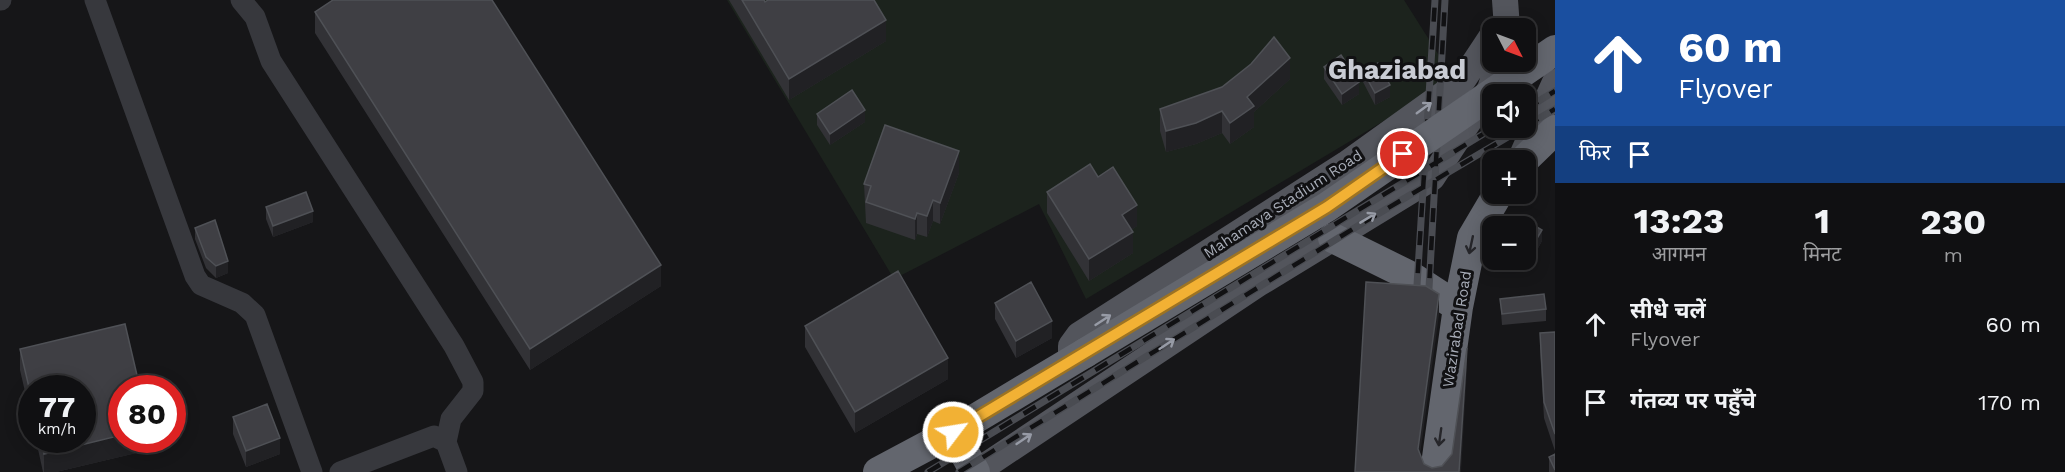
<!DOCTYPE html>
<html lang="hi">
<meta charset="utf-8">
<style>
:root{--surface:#101012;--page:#1e1e20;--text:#f1f3f6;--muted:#9c9d9f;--line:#303032}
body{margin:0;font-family:"Work Sans","Noto Sans Devanagari",sans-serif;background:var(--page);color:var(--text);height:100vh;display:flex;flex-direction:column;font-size:22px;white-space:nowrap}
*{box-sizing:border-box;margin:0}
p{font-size:20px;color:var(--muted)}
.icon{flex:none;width:33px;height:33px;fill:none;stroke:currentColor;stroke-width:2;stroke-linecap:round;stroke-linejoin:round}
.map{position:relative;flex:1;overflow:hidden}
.details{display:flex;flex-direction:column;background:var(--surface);width:510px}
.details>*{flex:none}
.top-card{background:#1a4fa0;color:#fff;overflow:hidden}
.needle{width:39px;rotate:132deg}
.buttons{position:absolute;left:1482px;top:18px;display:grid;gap:12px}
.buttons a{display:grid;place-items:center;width:54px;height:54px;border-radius:12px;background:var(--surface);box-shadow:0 3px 15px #0003,0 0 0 2px var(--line);font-size:30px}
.speed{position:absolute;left:18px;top:375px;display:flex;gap:12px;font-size:30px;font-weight:700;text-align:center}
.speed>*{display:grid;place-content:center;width:78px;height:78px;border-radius:50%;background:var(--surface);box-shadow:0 3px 15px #0003,0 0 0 2px var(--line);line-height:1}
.speed small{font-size:15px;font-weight:400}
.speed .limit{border:9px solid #d22;background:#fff;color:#111}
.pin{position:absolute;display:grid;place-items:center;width:51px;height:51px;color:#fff;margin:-26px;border:3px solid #fff;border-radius:50%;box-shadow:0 2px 6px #0007}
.me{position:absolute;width:66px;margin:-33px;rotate:59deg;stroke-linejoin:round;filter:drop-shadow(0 0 4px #0008)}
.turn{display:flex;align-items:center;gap:21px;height:126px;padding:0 24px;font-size:27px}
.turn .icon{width:78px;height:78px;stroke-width:2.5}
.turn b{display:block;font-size:42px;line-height:51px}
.then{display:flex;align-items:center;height:57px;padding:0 24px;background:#0003;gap:12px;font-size:22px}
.eta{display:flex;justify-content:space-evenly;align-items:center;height:102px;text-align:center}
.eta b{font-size:36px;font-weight:700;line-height:42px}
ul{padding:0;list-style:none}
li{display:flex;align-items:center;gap:18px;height:78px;padding:0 24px}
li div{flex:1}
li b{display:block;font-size:22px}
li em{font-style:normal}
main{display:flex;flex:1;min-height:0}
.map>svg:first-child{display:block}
</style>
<main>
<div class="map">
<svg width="1555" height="472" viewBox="0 0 1555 472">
<rect width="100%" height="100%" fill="#161618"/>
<!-- green -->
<path fill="#1c231d" d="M 727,0 L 1404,0 L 1454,79 L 1086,299 L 1039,204 L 894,279 Z"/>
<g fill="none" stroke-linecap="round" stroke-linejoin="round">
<!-- minor -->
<path stroke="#37383d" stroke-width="21" d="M 0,0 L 1,0
M 95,0 L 195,276 L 201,285 L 242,303 L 255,315 L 312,472
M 241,0 L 255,17 L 271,61 L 454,346 L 473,382 L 473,391 L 451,419 L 446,442
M 340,472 L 434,436 L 446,442 L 457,472"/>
<!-- major -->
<path stroke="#53555c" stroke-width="26" d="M 1505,0 L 1507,28
M 1520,160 L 1555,82
M 1071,362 L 1071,346 L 1079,335 L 1346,164 L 1463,80 L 1492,36
M 976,472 L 1258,284 L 1432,178 L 1490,89 L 1499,62"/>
<!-- highway -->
<path stroke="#63666e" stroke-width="30" d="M 1524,160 L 1555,130
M 1333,238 L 1412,277 L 1458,307
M 953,432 L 975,472
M 878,472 L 953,432 L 1085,353
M 1435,472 L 1458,307 L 1472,238 L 1498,194"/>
<!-- rail casing -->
<g stroke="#4a4c52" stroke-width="7">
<path id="rail" d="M 1526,109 L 1555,91
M 1526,126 L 1555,109
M 1416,301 L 1435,0
M 1428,306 L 1445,0
M 928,472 L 1493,128
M 959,472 L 1361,224 L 1523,128"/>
</g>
<!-- rail -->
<use href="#rail" stroke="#111113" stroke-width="4.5" stroke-dasharray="14" stroke-linecap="butt"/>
<!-- highway-bridge -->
<path stroke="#63666e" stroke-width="30" d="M 1085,353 L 1327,207 L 1555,50"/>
</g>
<!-- wall -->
<path fill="#323236" d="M 729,0 L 764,0 L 765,2 L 886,41 L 789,100 Z
M 315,12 L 661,286 L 530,370 L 315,33 Z
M 1324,67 L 1359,94 L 1342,105 L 1324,79 Z
M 1363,71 L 1390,97 L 1375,105 L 1363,82 Z
M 1290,79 L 1254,112 L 1254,127 L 1230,144 L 1222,133 L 1196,144 L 1166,152 L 1160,131 L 1160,109 Z
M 817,114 L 865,122 L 830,145 L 817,125 Z
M 959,173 L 940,224 L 933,221 L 927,237 L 917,234 L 915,240 L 866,223 L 864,184 Z
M 1098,177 L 1137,226 L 1131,230 L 1133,253 L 1089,281 L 1047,213 L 1047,192 Z
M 266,207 L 313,222 L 273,237 L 266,219 Z
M 1526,226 L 1542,241 L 1529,264 L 1522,260 L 1526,260 Z
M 195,228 L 228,273 L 216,278 L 206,268 L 195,239 Z
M 1500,299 L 1546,309 L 1546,321 L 1502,325 Z
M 995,303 L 1052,338 L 1016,358 L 995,319 Z
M 805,326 L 948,379 L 855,433 L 805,347 Z
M 1555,332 L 1555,451 L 1544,418 L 1540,350 L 1540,333 Z
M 20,349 L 149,440 L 149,450 L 56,472 L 43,472 L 36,440 L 82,440 L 32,388 L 32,422 L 20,370 Z
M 233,417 L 280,454 L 246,467 L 233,434 Z
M 1555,454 L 1555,472 L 1549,472 L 1549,457 Z"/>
<!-- shaded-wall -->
<path fill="#212124" d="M 886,20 L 886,41 L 789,100 L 789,79 Z
M 1290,58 L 1290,79 L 1254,112 L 1254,127 L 1230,144 L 1230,123 L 1247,97 Z
M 1359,82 L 1359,94 L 1342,105 L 1342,94 Z
M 1390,85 L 1390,97 L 1375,105 L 1375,93 Z
M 865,110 L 865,122 L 830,145 L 830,134 Z
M 1222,111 L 1222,133 L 1196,144 L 1166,152 L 1166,131 Z
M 959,151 L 959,173 L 940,224 L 940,203 Z
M 933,200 L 933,221 L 927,237 L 927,216 Z
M 1137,205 L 1137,226 L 1122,236 L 1122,215 Z
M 313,211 L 313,222 L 273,237 L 273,226 Z
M 917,213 L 917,234 L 915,240 L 915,219 Z
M 1542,230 L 1542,241 L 1529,264 L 1529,252 Z
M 1133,232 L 1133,253 L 1089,281 L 1089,259 Z
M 228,261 L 228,273 L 216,278 L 216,266 Z
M 661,265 L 661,286 L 530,370 L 530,349 Z
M 1439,294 L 1439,315 L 1418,470 L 1418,449 Z
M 1052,321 L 1052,338 L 1016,358 L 1016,341 Z
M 1467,348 L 1467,369 L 1461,472 L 1459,472 Z
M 948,358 L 948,379 L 855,433 L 855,412 Z
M 122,435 L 122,440 L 149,440 L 149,450 L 56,472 L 44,472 L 44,454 Z
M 280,438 L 280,454 L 246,467 L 246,451 Z"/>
<!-- building -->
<path fill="#3f3f44" stroke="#4f5156" stroke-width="1.5" d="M 333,0 L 492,0 L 661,265 L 530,349 L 315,12 Z
M 742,0 L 764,0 L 765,2 L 768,0 L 874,0 L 886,20 L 789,79 Z
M 1274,37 L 1290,58 L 1247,97 L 1254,106 L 1230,123 L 1222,111 L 1196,123 L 1166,131 L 1160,109 L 1222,87 L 1251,64 Z
M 1341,55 L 1359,82 L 1342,94 L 1324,67 Z
M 1378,63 L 1390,85 L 1375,93 L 1363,71 Z
M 852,90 L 865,110 L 830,134 L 817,114 Z
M 885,125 L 959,151 L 940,203 L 933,200 L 927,216 L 917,213 L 915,219 L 866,202 L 871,186 L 864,184 Z
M 1090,164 L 1098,177 L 1113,167 L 1137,205 L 1122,215 L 1133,232 L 1089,259 L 1047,192 Z
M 306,192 L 313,211 L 273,226 L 266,207 Z
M 215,220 L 228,261 L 216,266 L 206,257 L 195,228 Z
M 1525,220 L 1542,230 L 1529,252 L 1526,250 L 1526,226 L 1521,226 Z
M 898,271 L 948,358 L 855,412 L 805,326 Z
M 1031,282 L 1052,321 L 1016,341 L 995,303 Z
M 1366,282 L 1426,286 L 1439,294 L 1418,449 L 1424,464 L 1432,468 L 1442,466 L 1452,454 L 1467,348 L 1459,472 L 1355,472 Z
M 1544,294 L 1546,309 L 1502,314 L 1500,299 Z
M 125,324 L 140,388 L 122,388 L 122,435 L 44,454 L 41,440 L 82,440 L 82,388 L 32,388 L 32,400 L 20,349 Z
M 1555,332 L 1555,434 L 1544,402 L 1540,333 Z
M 267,404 L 280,438 L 246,451 L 233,417 Z
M 1555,454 L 1555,470 L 1549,457 Z"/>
<!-- one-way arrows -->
<defs><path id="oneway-shaft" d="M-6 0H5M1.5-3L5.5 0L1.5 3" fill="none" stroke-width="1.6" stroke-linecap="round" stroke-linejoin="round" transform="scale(1.5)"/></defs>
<g stroke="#979ba6">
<use href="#oneway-shaft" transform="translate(1424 108) rotate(-36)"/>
<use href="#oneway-shaft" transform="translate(1368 218) rotate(-31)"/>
<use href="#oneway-shaft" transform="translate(1103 320) rotate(-33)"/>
<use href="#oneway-shaft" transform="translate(1167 344) rotate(-34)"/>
<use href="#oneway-shaft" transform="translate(1024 439) rotate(-34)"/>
</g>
<g stroke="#26262a">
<use href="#oneway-shaft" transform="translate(1471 245) rotate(102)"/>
<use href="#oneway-shaft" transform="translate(1440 437) rotate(98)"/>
</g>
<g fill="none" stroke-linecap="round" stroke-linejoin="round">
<!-- route casing -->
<g stroke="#9d7322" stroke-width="15">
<path id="route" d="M 953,432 L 1327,207 L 1403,154"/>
</g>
<!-- route -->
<use href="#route" stroke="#f2b134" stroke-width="10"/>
</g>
<g text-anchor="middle" stroke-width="6" stroke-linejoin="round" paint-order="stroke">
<!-- street labels -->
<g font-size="15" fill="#a8adb8" stroke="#111113">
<text transform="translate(1283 204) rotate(-33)" y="5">Mahamaya Stadium Road</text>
<text transform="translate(1457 329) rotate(-81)" y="5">Wazirabad Road</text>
</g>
<!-- town labels -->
<g font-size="27" font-weight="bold" fill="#c9ccd4" stroke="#111113">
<text x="1397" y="79">Ghaziabad</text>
</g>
</g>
</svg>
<div class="buttons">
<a><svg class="needle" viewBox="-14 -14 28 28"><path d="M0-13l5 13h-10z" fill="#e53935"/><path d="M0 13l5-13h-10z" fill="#9c9d9f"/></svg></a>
<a><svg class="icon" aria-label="sound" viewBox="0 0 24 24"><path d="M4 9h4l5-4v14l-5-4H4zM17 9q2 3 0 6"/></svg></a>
<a>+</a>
<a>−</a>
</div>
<div class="speed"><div>77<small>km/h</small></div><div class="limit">80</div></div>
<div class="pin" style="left:1403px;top:154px;background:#d93025"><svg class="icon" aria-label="arrive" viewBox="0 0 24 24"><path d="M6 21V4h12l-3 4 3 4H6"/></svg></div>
<svg class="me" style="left:953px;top:432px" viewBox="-20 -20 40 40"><circle r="17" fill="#f2b134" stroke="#fff" stroke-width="3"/><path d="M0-11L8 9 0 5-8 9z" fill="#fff"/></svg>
</div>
<section class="details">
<div class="top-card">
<div class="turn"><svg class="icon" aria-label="ahead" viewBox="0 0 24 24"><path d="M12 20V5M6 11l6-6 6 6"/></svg><div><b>60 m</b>Flyover</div></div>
<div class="then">फिर<svg class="icon" aria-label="arrive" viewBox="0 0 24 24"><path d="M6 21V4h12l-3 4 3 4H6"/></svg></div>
</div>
<div class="eta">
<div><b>13:23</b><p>आगमन</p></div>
<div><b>1</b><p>मिनट</p></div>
<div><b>230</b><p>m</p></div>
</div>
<ul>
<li><svg class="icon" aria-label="ahead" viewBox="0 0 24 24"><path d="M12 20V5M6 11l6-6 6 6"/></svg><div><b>सीधे चलें</b><p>Flyover</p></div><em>60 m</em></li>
<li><svg class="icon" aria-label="arrive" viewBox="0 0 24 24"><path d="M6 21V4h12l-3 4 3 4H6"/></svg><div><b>गंतव्य पर पहुँचे</b></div><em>170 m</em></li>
</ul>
</section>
</main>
